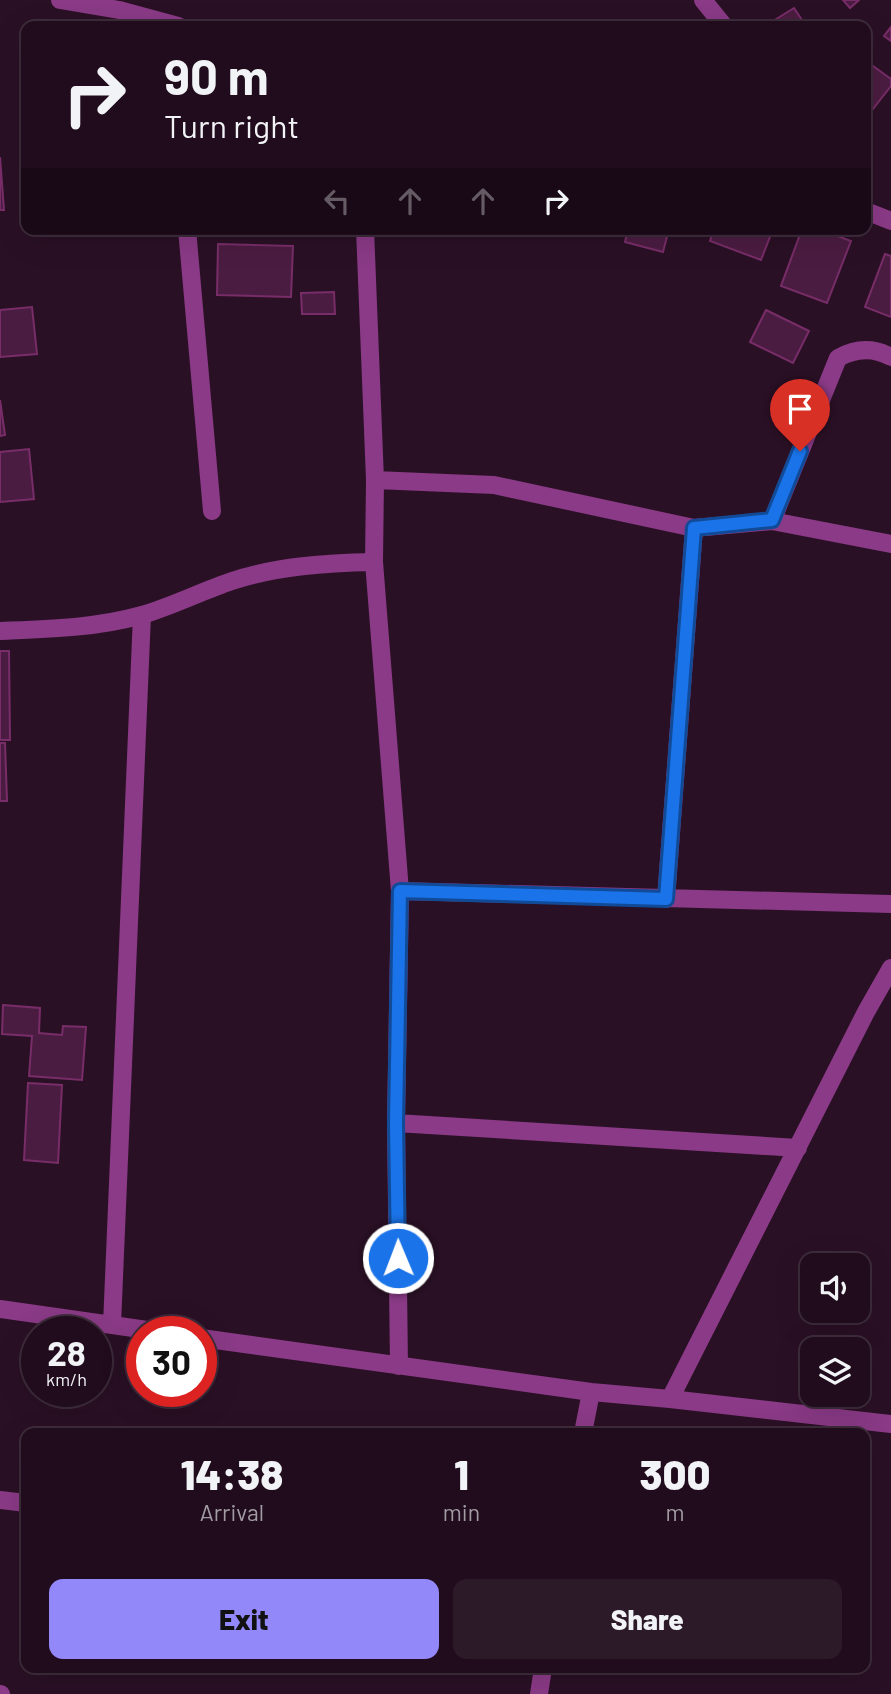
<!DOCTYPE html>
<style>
:root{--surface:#200c1c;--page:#2d1a29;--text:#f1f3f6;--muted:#a29ba3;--line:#3d2c3b;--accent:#9388fa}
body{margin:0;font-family:Barlow,sans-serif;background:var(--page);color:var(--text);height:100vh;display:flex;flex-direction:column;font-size:26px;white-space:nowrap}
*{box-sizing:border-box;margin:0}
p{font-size:23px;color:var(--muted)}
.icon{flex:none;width:38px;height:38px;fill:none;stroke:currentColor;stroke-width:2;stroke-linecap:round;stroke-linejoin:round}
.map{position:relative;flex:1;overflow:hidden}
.side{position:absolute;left:21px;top:1428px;width:849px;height:245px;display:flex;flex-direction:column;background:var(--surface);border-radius:14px;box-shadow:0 7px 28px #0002,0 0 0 2px var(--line)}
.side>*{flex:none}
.top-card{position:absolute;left:21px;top:21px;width:850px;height:214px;border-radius:14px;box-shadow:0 7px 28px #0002,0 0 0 2px var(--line);background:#200c1c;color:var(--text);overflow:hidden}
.fabs{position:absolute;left:800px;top:1253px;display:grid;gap:14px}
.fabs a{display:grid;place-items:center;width:70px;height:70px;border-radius:14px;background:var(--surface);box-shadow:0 7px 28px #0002,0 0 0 2px var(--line);font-size:35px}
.speed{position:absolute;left:21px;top:1316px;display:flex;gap:14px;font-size:35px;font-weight:700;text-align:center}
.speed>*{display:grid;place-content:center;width:91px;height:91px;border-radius:50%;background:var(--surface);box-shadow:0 7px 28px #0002,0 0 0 2px var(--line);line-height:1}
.speed small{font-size:18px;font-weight:400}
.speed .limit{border:10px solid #d22;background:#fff;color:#111}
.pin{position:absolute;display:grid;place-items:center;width:60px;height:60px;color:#fff;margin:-72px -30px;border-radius:50% 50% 50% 0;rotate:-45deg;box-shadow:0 0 7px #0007}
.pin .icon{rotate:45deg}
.me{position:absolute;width:77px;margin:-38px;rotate:359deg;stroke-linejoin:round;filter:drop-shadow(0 0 5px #0008)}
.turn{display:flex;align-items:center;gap:24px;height:147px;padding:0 28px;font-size:32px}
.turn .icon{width:91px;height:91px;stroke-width:2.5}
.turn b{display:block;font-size:49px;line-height:60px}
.lanes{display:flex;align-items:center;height:66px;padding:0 28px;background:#0003;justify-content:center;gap:35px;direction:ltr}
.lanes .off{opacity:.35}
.eta{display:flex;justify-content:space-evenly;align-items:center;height:119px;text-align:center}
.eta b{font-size:42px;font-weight:800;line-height:49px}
.primary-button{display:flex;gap:14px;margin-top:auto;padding:14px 28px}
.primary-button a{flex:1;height:80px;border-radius:14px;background:var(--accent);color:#111;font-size:28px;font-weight:800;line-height:80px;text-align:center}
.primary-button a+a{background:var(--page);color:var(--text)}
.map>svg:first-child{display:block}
</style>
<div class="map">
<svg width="891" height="1694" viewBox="0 0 891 1694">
<rect width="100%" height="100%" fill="#2a1025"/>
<!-- building -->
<path fill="#4b1c41" stroke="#782d68" stroke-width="2" d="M 843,0 L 859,0 L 850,8 Z
M 794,8 L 806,26 L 765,26 Z
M 891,27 L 891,41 L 884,36 Z
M 866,61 L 891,79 L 891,86 L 873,109 L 866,104 Z
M 0,157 L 4,210 L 0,210 Z
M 628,229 L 669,229 L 663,252 L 625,242 Z
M 714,229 L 773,229 L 761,260 L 710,241 Z
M 802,229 L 819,229 L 851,241 L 827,303 L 781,286 Z
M 218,244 L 293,246 L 291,297 L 217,295 Z
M 885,254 L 891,256 L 891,317 L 865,307 Z
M 334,292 L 335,314 L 302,314 L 301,293 Z
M 32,307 L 37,354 L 0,357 L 0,310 Z
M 766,310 L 809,331 L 793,363 L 750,342 Z
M 0,400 L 5,435 L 0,436 Z
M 29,449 L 34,499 L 0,502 L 0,452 Z
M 0,651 L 9,651 L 10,740 L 0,740 Z
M 0,743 L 5,743 L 7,801 L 0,801 Z
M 3,1005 L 40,1008 L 39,1033 L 62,1035 L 63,1026 L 86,1027 L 82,1080 L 29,1076 L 32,1036 L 2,1034 Z
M 28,1083 L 62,1085 L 58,1163 L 24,1160 Z"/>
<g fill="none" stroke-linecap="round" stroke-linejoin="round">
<!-- minor -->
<path stroke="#8a3a86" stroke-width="18" d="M 60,0 L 119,10 L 178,26
M 703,0 L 724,26
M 866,211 L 891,221
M 187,229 L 212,511
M 365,229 L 375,480 L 494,485 L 694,528 L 772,521 L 838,358 C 856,348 873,347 891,357
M 375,480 L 374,562 L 400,891 L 396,1123 L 399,1366
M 772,521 L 891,544
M 0,631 C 48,629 96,628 142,615 C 173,606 202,591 232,581 C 277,566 327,563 374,562
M 400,891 L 891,904
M 666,899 L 694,528
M 396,1123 L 798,1148
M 0,1309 L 161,1332
M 112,1325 L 142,615
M 201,1338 L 591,1392 L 670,1399 L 891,1424
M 670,1399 L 866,1012 L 891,968
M 583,1433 L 591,1392
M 0,1500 L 26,1503
M 0,1694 L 1,1694
M 539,1694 L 543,1668"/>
</g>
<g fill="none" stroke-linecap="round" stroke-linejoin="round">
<!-- route casing -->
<g stroke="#114b97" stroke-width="18">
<path id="route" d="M 398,1258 L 396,1123 L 400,891 L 666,899 L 694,528 L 772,520 L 800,451"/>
</g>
<!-- route -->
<use href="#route" stroke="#1a73e8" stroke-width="12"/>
</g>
</svg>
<div class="fabs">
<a><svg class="icon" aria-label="sound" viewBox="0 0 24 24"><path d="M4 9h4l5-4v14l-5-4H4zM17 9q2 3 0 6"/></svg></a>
<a><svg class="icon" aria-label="layers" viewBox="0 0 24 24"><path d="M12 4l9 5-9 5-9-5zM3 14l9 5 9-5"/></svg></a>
</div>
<div class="speed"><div>28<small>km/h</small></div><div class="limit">30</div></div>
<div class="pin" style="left:800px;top:451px;background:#d93025"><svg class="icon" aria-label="arrive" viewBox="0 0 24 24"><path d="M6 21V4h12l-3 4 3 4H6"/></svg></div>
<svg class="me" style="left:398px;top:1258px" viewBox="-20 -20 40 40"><circle r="17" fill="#1a73e8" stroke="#fff" stroke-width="3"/><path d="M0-11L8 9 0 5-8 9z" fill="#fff"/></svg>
<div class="top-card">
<div class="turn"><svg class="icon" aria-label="right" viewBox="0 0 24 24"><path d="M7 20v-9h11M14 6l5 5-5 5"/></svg><div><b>90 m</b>Turn right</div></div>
<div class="lanes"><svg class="icon off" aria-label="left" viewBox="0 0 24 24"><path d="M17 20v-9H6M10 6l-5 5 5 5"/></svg><svg class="icon off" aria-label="ahead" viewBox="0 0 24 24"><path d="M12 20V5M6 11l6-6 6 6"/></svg><svg class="icon off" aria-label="ahead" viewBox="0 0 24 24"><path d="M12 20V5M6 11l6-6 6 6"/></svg><svg class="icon" aria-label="right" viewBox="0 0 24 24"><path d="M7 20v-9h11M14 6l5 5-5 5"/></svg></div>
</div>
<section class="side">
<div class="eta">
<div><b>14:38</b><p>Arrival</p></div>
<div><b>1</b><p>min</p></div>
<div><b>300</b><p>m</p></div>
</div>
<div class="primary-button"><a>Exit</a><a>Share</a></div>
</section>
</div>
